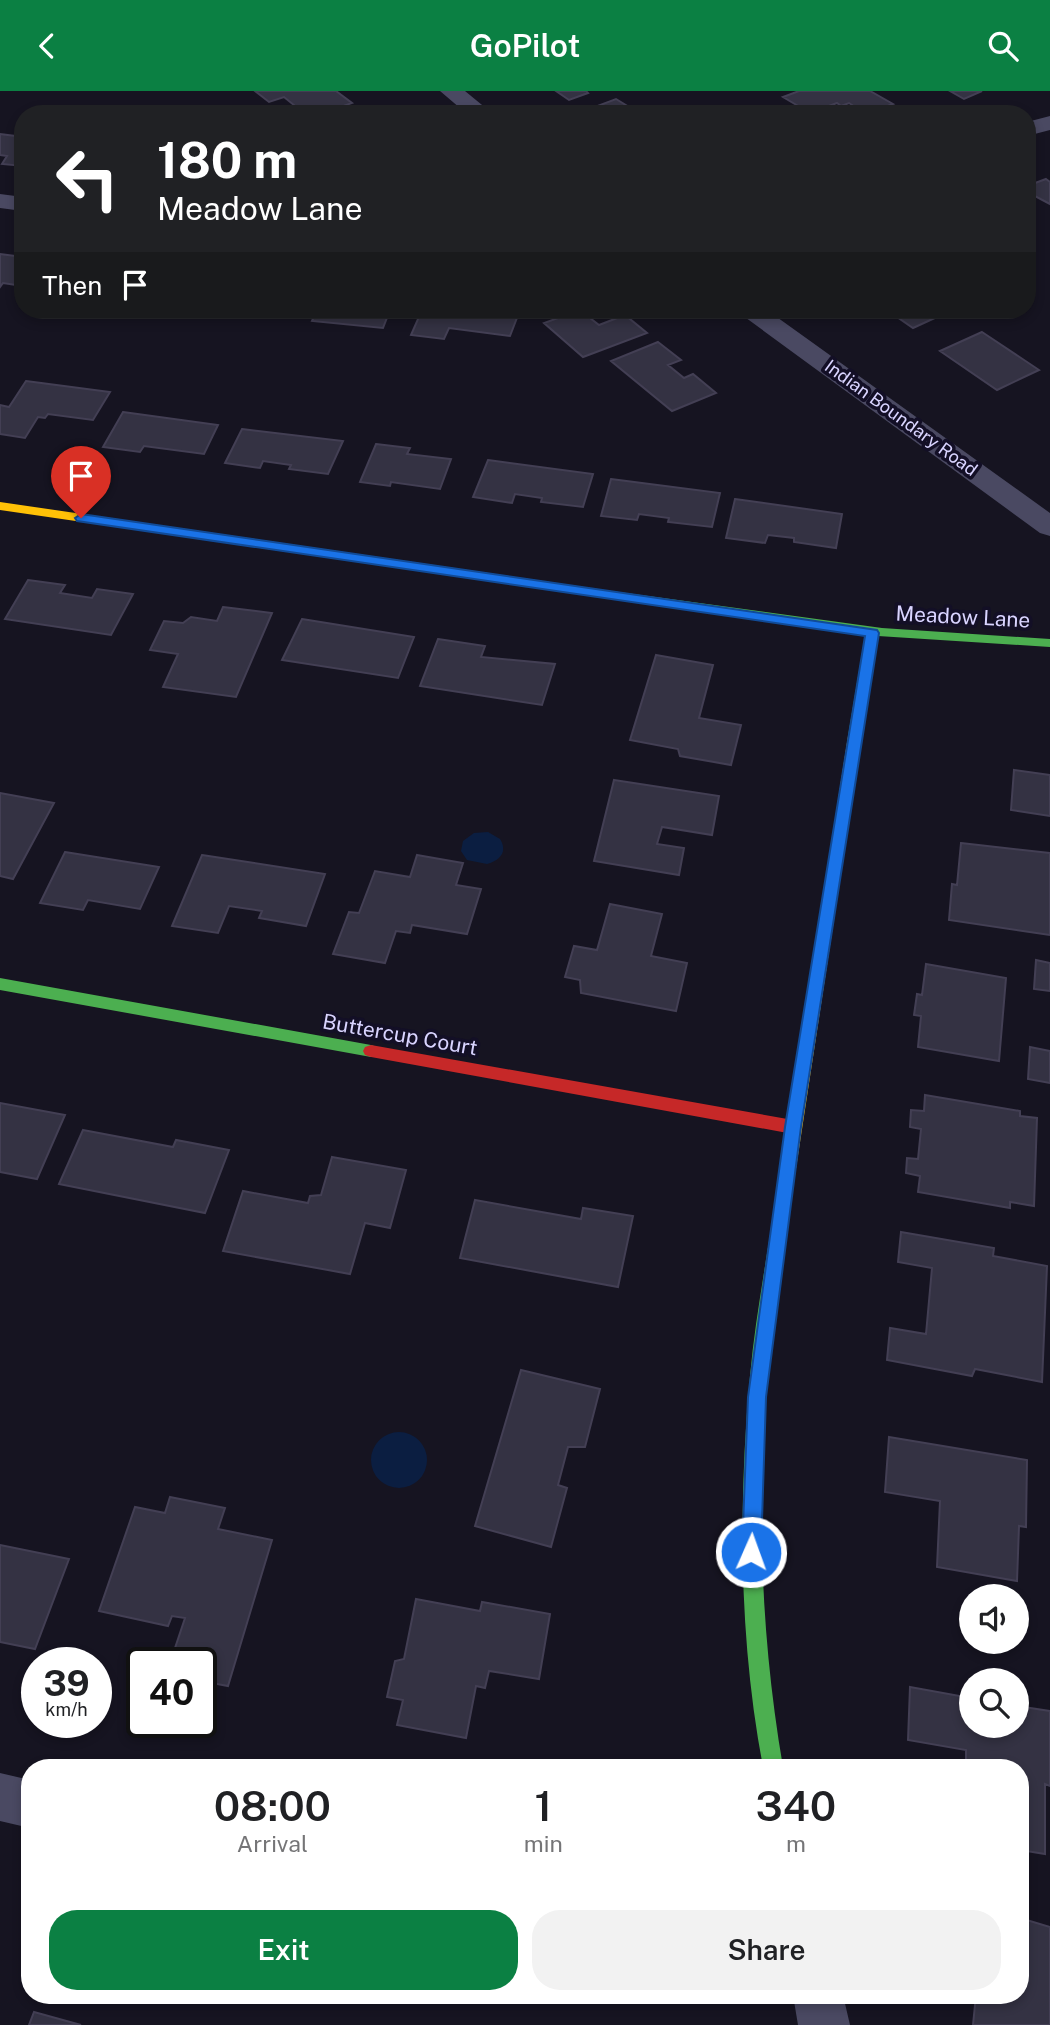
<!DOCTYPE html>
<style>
:root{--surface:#fff;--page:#f2f2f2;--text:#202124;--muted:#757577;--accent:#0b8043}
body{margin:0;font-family:"Public Sans",sans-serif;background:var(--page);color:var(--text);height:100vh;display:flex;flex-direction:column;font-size:26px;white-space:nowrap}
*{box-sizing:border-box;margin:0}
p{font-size:23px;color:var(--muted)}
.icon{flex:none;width:38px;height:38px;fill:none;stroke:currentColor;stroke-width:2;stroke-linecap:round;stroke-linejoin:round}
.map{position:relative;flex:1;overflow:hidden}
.sheet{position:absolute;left:21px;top:1668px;width:1008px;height:245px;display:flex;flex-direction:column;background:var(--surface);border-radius:28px;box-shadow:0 4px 10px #0003}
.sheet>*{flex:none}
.guide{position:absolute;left:14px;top:14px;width:1022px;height:214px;border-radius:28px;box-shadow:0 4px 10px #0003;background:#202124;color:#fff;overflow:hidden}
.controls{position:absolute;left:959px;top:1493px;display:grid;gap:14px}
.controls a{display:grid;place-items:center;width:70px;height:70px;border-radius:50%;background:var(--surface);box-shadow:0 4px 10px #0003;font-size:35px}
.speed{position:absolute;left:21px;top:1556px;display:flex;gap:14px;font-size:35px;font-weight:700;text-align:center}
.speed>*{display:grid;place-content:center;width:91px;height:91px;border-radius:50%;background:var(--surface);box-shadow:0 4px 10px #0003;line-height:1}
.speed small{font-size:18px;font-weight:400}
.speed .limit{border:4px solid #111;border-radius:10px;background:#fff;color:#111}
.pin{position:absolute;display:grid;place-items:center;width:60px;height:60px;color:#fff;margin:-72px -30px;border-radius:50% 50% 50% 0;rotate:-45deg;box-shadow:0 0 7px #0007}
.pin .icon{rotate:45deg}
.me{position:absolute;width:77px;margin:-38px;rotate:2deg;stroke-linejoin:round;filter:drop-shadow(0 0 5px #0008)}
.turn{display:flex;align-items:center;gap:24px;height:147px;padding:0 28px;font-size:32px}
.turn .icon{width:91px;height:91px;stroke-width:2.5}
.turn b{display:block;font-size:49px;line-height:60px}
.then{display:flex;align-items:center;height:66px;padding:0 28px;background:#0003;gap:14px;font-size:26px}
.eta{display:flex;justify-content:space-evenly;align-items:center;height:119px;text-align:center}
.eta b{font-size:42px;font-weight:600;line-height:49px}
.cta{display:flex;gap:14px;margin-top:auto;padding:14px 28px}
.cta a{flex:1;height:80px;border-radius:28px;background:var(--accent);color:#fff;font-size:28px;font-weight:600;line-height:80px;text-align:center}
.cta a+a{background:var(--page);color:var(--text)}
header{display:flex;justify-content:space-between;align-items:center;height:91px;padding:0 28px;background:var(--accent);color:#fff;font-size:32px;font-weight:600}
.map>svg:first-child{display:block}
</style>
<header><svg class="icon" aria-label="back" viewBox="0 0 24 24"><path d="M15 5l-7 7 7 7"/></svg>GoPilot<svg class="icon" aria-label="search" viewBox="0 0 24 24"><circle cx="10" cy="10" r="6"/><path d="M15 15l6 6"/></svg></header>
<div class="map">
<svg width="1050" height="1934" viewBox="0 0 1050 1934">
<rect width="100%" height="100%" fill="#161421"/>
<!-- water -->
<path fill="#0b1e41" d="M 488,741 L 500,748 C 508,761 500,769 487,773 L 467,769 L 461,760 L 463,750 L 474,742 Z
M371 1369a28 28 0 1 1 56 0a28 28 0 1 1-56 0Z"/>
<!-- building -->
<path fill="#343243" stroke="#433f54" stroke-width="2" d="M 255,0 L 336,0 L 352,12 L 321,23 L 305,23 L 284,6 L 269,11 Z
M 556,0 L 586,0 L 588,2 L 569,9 Z
M 799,0 L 870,0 L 893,13 L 866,23 L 849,12 L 841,15 L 837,12 L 810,22 L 783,6 Z
M 950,0 L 982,0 L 964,8 Z
M 616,8 L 637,21 L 588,23 L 584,20 Z
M 0,43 L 23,46 L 23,75 L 2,73 L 7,65 L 0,64 Z
M 1046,88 L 1050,91 L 1050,113 L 1027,101 L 1027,95 Z
M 0,163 L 23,166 L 23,195 L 3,192 L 0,196 Z
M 66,219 L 98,219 L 94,225 L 65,221 Z
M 213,219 L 285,219 L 281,227 Z
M 317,219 L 390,219 L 383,237 L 312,230 Z
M 422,219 L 520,219 L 510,245 L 449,237 L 444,248 L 411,244 Z
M 580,219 L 599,234 L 625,224 L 647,242 L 583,266 L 544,232 Z
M 887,219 L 927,219 L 937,226 L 913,237 Z
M 982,241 L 1039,279 L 997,299 L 940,260 Z
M 658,251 L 681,269 L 668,274 L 684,287 L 693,283 L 716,302 L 672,320 L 611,270 Z
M 26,290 L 110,301 L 93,329 L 48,323 L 45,327 L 38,326 L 25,347 L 0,343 L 0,314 L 9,316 Z
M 123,321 L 218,334 L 204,363 L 144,355 L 140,361 L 103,356 Z
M 242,338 L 343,350 L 328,383 L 289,378 L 291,374 L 263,370 L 260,377 L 225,372 Z
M 376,353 L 410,357 L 407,363 L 451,368 L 440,398 L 391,391 L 390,395 L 360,391 Z
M 488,369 L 593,383 L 583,416 L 541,411 L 542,407 L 515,403 L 512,412 L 473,406 Z
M 611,388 L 720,402 L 712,436 L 668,431 L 669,427 L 639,423 L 637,429 L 601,425 Z
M 735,408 L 842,423 L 836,457 L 794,451 L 794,447 L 768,444 L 765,452 L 726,447 Z
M 28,489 L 65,494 L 60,502 L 92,507 L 97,498 L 133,503 L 111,544 L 5,528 Z
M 223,516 L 272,522 L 236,606 L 163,596 L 178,563 L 150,559 L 164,530 L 183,532 L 191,526 L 217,530 Z
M 302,528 L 414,546 L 398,587 L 282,569 Z
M 438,548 L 485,555 L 481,566 L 555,573 L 542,614 L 420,595 Z
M 656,564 L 713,574 L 699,627 L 741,634 L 731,674 L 680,665 L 678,658 L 630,649 Z
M 1014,679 L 1050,684 L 1050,725 L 1011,719 Z
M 614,689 L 719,705 L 712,744 L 662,736 L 657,753 L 684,757 L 679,784 L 594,770 Z
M 0,702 L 54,712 L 13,788 L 0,785 Z
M 961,752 L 1050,762 L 1050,844 L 949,829 L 952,793 L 957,794 Z
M 65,761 L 159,776 L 140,818 L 88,809 L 83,819 L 40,812 Z
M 202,764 L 325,783 L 306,835 L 259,827 L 262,820 L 229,815 L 218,842 L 172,835 Z
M 417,764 L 463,772 L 456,794 L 481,798 L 467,843 L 412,834 L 410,842 L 396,840 L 385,872 L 333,863 L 349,821 L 359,822 L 375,780 L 410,786 Z
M 610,813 L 662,823 L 651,865 L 687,872 L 676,920 L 581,902 L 580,889 L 565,886 L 574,855 L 597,859 Z
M 1036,869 L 1050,872 L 1050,900 L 1034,898 Z
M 926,873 L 1006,887 L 999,970 L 918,956 L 921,925 L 914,924 L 917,903 L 922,904 Z
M 1030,956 L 1050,960 L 1050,992 L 1028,988 Z
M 925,1004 L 1020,1020 L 1020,1025 L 1037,1027 L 1034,1115 L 1010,1111 L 1010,1117 L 918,1101 L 920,1085 L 906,1082 L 907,1067 L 918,1068 L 921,1038 L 910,1036 L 911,1019 L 924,1020 Z
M 0,1012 L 65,1024 L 37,1088 L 0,1081 Z
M 83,1039 L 173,1056 L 176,1049 L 229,1059 L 205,1122 L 59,1093 Z
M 332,1066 L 406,1079 L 390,1137 L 365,1132 L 350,1183 L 223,1160 L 243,1100 L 308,1112 L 310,1105 L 321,1104 Z
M 475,1109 L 581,1128 L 583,1117 L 633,1125 L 618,1196 L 460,1167 Z
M 901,1141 L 994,1157 L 993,1165 L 1047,1175 L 1042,1291 L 975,1278 L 972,1285 L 887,1269 L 890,1237 L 926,1243 L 932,1177 L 898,1171 Z
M 521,1279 L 600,1298 L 585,1356 L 568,1356 L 558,1394 L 567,1397 L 551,1456 L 475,1435 Z
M 889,1346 L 1027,1369 L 1026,1436 L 1019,1435 L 1017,1490 L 937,1476 L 940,1410 L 885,1401 Z
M 170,1406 L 225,1417 L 218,1438 L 272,1449 L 228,1595 L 201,1590 L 201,1572 L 170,1572 L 185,1527 L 172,1525 L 168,1535 L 99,1520 L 135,1416 L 165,1422 Z
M 0,1454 L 69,1468 L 35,1558 L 0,1551 Z
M 416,1508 L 480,1520 L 482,1511 L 550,1523 L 539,1588 L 489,1580 L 485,1597 L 476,1595 L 466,1647 L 397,1634 L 403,1609 L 387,1606 L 395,1570 L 404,1568 Z
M 910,1596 L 971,1607 L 971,1634 L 1017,1634 L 1017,1615 L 1050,1620 L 1050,1695 L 1045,1693 L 1045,1763 L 1020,1759 L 1020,1676 L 966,1676 L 966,1659 L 908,1649 Z
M 1020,1827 L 1050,1836 L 1050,1934 L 973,1934 L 976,1904 L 1020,1904 Z
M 34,1921 L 81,1934 L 29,1934 Z"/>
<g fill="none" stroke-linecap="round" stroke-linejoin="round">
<!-- street -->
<path fill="#4a4962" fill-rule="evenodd" d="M 440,0 L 465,0 L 493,23 L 467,23 Z
M 1050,25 L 1050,39 L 1027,45 L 1027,31 Z
M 0,103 L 23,106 L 23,120 L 0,117 Z
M 738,219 L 767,219 L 1050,422 L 1050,445 L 1040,442 L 742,224 Z
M 0,1682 L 30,1689 L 30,1737 L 0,1730 Z
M 793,1904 L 843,1904 L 850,1934 L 798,1934 Z"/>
<!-- fast -->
<path fill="#4caf50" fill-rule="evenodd" d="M 604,499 L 882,537 L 1050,548 L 1050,556 L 878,545 L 862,645 L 855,650 L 848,645 L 865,544 L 599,506 L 599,500 Z
M 0,887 L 371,954 L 377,956 L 379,960 L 377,964 L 371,966 L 0,899 Z
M 782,1110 L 788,1112 L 790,1117 C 783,1173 773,1229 768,1285 C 756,1416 761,1547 783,1676 L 763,1676 C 739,1549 738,1415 750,1285 C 755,1229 766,1173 774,1117 L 776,1112 Z"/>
<!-- slow -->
<path fill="#ffc107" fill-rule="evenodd" d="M 0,411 L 604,499 L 610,503 L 604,507 L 0,419 Z
M 855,640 L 862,645 L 790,1117 L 788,1122 L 782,1124 L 776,1122 L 774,1117 L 848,645 Z"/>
<!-- jam -->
<path fill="#c62828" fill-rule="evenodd" d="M 371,954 L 793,1029 L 799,1031 L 801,1036 L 799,1041 L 793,1043 L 371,966 L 365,964 L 363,960 L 365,956 Z"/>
</g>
<!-- route -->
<path fill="#1a73e8" stroke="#114b97" stroke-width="2" d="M 81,423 L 877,539 L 879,542 L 801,1036 L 766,1306 L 761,1461 L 758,1467 L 751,1470 L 745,1467 L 742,1461 L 748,1306 L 785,1036 L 865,545 L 77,430 L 75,427 Z"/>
<g text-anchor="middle" stroke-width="7" stroke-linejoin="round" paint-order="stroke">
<!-- far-street labels -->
<g font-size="18" fill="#d9d4ff" stroke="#130f26">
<text transform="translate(901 327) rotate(36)" y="6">Indian Boundary Road</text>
</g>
<!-- street labels -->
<g font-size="21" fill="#d9d4ff" stroke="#130f26">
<text transform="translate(963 526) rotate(3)" y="7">Meadow Lane</text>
<text transform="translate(400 944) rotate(10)" y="7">Buttercup Court</text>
</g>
</g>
</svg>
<div class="controls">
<a><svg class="icon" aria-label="sound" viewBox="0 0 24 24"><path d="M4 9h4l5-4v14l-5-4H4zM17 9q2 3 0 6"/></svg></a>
<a><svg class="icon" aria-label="search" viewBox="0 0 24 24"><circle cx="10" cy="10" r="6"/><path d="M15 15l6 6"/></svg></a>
</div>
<div class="speed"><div>39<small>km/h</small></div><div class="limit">40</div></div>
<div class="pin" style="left:81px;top:427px;background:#d93025"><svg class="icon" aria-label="arrive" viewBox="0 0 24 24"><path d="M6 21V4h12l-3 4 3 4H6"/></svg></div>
<svg class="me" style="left:751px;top:1461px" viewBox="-20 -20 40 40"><circle r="17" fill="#1a73e8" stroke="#fff" stroke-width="3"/><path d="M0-11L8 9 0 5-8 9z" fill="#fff"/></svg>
<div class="guide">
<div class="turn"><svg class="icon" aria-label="left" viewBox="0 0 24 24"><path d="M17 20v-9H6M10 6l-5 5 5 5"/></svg><div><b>180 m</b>Meadow Lane</div></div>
<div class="then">Then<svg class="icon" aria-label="arrive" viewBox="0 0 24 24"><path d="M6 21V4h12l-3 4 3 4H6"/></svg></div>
</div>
<section class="sheet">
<div class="eta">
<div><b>08:00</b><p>Arrival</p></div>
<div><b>1</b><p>min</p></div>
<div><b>340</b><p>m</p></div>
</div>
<div class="cta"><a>Exit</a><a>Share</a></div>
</section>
</div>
